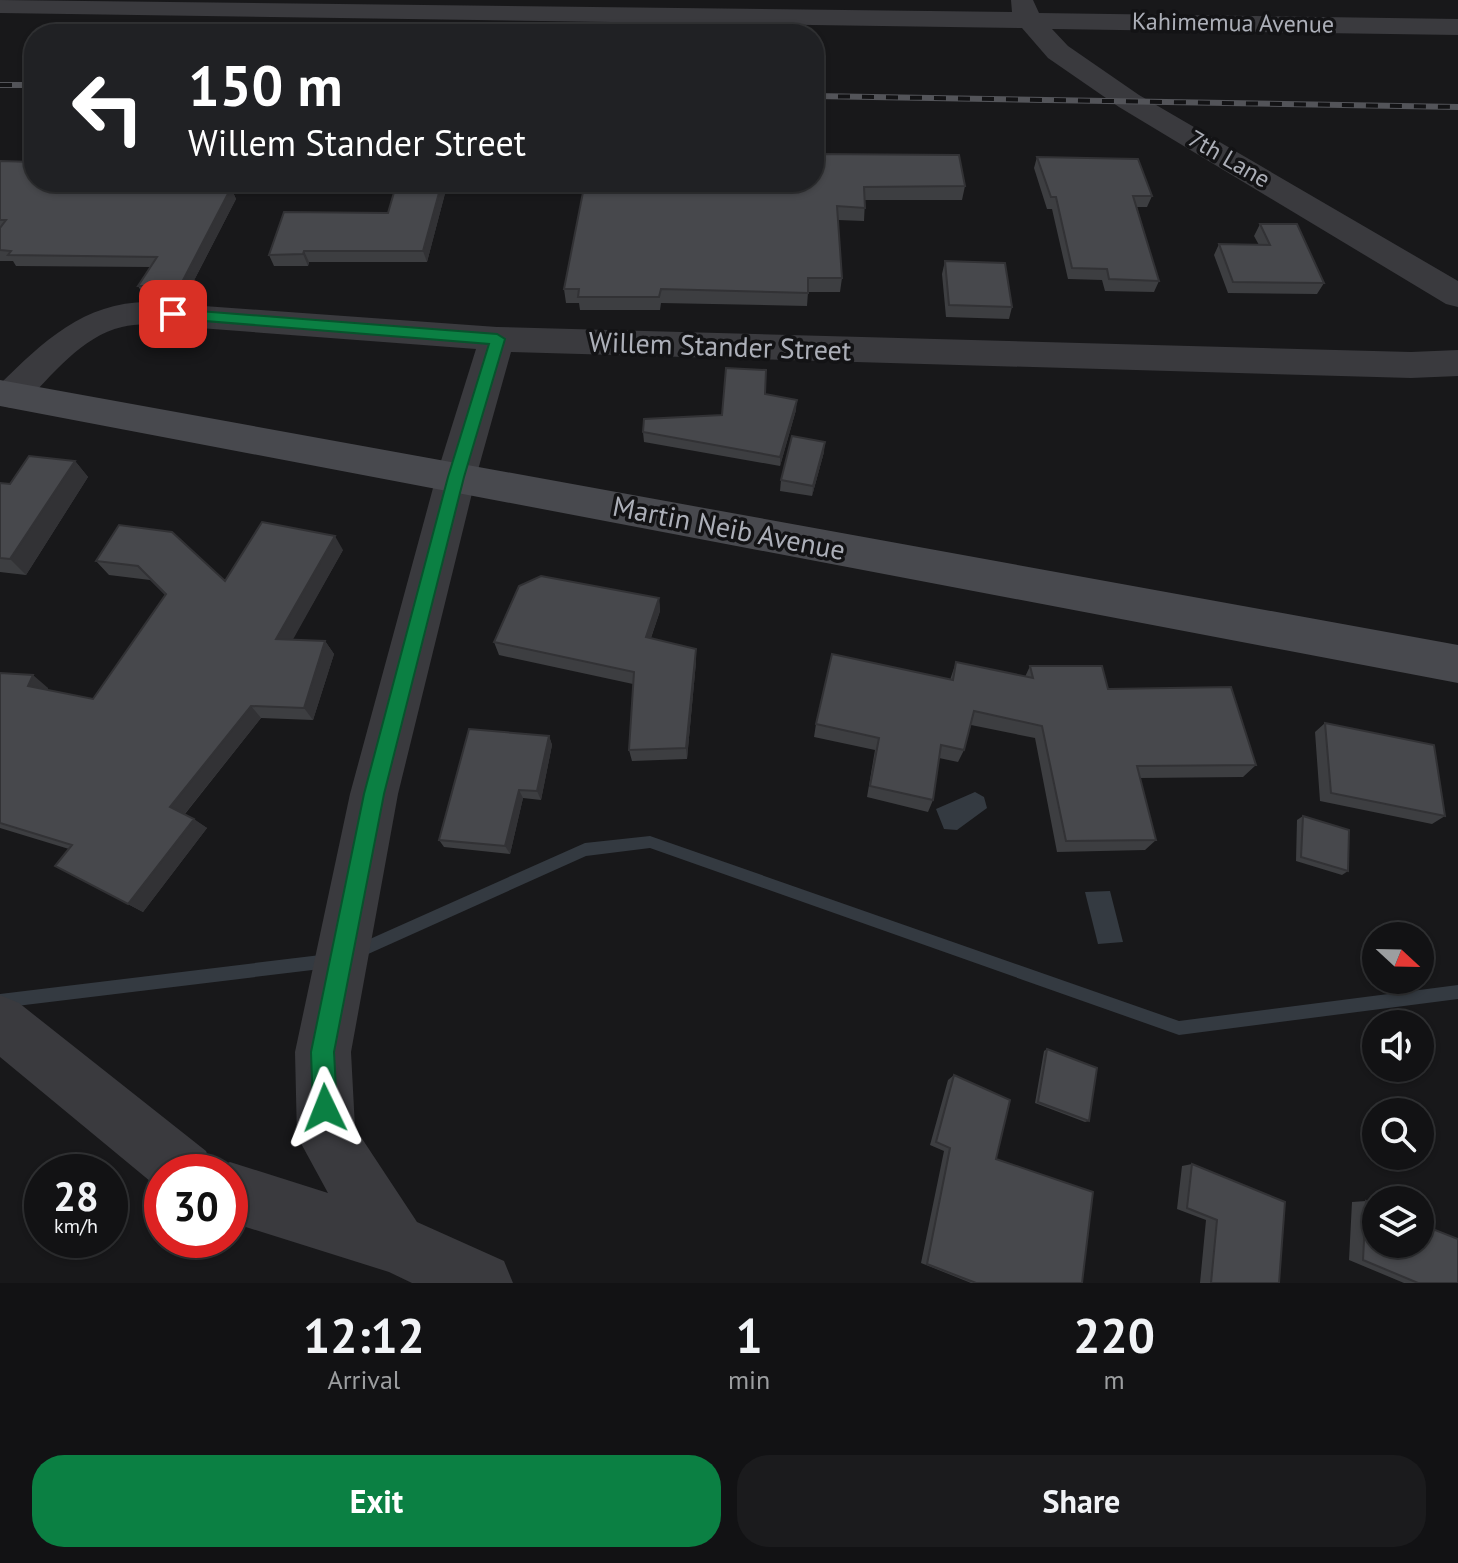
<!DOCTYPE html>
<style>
:root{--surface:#121214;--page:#1b1b1d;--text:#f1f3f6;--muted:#9c9ea0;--line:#313234;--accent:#0b8043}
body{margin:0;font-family:"PT Sans",sans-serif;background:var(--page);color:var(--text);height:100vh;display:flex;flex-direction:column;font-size:30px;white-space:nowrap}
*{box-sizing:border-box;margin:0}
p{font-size:26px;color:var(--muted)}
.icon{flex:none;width:44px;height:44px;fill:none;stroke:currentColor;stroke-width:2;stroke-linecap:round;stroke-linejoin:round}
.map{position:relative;height:1283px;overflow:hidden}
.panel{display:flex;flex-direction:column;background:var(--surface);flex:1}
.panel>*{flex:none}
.top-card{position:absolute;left:24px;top:24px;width:800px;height:168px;border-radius:32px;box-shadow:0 2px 6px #0004,0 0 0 2px var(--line);background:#202124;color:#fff;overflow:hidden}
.needle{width:52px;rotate:112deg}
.fabs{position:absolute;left:1362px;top:922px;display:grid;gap:16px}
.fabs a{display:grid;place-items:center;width:72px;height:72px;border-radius:50%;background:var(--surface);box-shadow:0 2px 6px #0004,0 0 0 2px var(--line);font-size:40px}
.speed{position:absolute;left:24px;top:1154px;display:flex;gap:16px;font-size:40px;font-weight:700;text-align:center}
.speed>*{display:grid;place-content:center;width:104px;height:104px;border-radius:50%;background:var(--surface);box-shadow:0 2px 6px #0004,0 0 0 2px var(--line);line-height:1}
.speed small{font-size:20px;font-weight:400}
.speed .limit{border:12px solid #d22;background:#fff;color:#111}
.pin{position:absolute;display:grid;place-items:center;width:68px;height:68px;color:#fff;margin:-34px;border-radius:16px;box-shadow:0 4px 12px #0006}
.me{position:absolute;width:88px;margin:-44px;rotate:358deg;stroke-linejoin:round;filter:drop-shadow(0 0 6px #0008)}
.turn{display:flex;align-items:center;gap:28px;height:168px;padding:0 32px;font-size:36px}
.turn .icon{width:104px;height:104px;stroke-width:2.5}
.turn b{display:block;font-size:56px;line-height:68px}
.eta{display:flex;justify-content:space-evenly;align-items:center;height:136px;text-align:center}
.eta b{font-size:48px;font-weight:700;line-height:56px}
.primary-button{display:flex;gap:16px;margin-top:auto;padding:16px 32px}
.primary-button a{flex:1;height:92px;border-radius:32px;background:var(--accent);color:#fff;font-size:32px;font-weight:700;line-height:92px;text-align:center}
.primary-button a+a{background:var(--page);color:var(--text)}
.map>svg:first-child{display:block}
</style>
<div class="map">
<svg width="1458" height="1283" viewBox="0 0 1458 1283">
<rect width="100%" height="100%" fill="#18181a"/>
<!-- water -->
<path fill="#343a41" d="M 975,792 L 984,797 L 987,808 L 957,830 L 944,829 L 936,809 Z
M 1110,891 L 1123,942 L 1098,944 L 1085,892 Z"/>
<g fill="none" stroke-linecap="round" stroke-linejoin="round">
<!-- stream -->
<path fill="#343a41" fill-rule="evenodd" d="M 650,836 L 1179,1021 L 1458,985 L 1458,999 L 1179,1035 L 650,848 L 586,856 L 357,959 L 352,957 L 350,952 L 352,947 L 585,843 Z
M 329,954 L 334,956 L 336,961 L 334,966 L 329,968 L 0,1008 L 0,994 Z"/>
<!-- minor -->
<path fill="#3a3a3e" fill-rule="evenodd" d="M 0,0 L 1012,12 L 1011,0 L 1033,0 L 1039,13 L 1458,19 L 1458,35 L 1052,29 L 1068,46 L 1139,95 L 1458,281 L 1458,307 L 1446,304 L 1119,107 L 1048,58 L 1022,28 L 0,13 Z
M 148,302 L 497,327 L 1411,352 L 1458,350 L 1458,376 L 1411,378 L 511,352 L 476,477 L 398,794 L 351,1052 L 355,1128 L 417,1222 L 504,1261 L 513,1283 L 412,1283 L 389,1272 L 230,1222 L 230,1172 L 162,1172 L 162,1191 L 0,1057 L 0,995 L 19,1003 L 206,1151 L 213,1169 L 230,1162 L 328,1193 L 297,1136 L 295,1052 L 350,794 L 436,477 L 476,349 L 173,326 C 156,325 139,323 122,327 C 82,336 51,376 24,404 L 11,408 L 0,405 L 0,384 C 43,342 84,302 148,302 Z"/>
<!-- secondary -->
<path fill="#48494e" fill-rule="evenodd" d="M 0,380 L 1458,645 L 1458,683 L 0,406 Z"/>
<!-- rail casing -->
<g stroke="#535459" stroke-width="6">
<path id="rail" d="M 0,85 L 34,85
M 814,96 L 1458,107"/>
</g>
<!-- rail -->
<use href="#rail" stroke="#131315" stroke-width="4" stroke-dasharray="12" stroke-linecap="butt"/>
</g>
<!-- wall -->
<path fill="#3d3e41" d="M 1037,157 L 1152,196 L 1147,207 L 1137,207 L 1159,281 L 1154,292 L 1105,291 L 1102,280 L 1068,279 L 1052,209 L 1047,209 L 1034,168 Z
M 0,161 L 169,182 L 173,190 L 172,192 L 231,188 L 236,199 L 186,296 L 145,297 L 138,286 L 150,267 L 16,266 L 13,261 L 0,261 Z
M 397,182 L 448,182 L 427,262 L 309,262 L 308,266 L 274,266 L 269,255 L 388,213 Z
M 585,182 L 965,186 L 962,200 L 865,200 L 864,221 L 838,220 L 842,278 L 840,292 L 808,292 L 807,306 L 661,303 L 660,310 L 580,310 L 579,303 L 566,303 L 564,289 Z
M 1260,224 L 1324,283 L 1317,294 L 1228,293 L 1214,255 L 1219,244 L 1259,245 L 1254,236 Z
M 945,261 L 1012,307 L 1009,319 L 946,317 L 942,274 Z
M 765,394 L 796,410 L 780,466 L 644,442 L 643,432 L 722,415 Z
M 824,452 L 812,496 L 780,491 L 781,480 Z
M 75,461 L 88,477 L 26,575 L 0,572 L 0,483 L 10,484 Z
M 119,525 L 225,581 L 343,550 L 292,640 L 325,641 L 334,654 L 313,720 L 261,718 L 185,814 L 207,828 L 143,912 L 55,866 L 69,849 L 0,828 L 0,673 L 48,688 L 47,690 L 93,699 L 165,595 L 150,580 L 109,575 L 96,561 Z
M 659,598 L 660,611 L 651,638 L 696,649 L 696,662 L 687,759 L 632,761 L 629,750 L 633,684 L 499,655 L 494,642 Z
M 956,662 L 1025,677 L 1030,666 L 1108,689 L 1256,765 L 1243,777 L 1140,778 L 1156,840 L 1145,850 L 1057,852 L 1035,738 L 971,725 L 964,750 L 958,762 L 939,758 L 933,800 L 928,812 L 867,797 L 875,750 L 814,737 L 816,724 L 950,680 Z
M 1325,723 L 1445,816 L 1432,824 L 1320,801 L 1315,732 Z
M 549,736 L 552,745 L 541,800 L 523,798 L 510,854 L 444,847 L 439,840 Z
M 1303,816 L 1348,871 L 1342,875 L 1296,861 L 1297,820 Z
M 1047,1049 L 1089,1121 L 1085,1122 L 1035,1103 L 1044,1051 Z
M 954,1075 L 996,1159 L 1082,1283 L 971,1283 L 921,1263 L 944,1151 L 930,1145 L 948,1080 Z
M 1192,1164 L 1279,1283 L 1200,1283 L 1206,1220 L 1177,1209 L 1182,1166 Z
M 1366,1201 L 1458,1283 L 1404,1283 L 1349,1260 L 1352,1202 Z"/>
<!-- shaded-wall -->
<path fill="#323235" d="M 166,182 L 169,182 L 173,190 L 166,203 L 160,192 Z
M 442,182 L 448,182 L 427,262 L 423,251 Z
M 231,188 L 236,199 L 186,296 L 180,286 Z
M 304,251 L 309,262 L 308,266 L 303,254 Z
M 797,400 L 796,410 L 780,466 L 780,457 Z
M 825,442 L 824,452 L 812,496 L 813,486 Z
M 75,461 L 88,477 L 26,575 L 10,559 Z
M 335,536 L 343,550 L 286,652 L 276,639 Z
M 659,598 L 660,611 L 647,649 L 646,637 Z
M 325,641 L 334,654 L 313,720 L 304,708 Z
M 696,649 L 696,662 L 687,759 L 686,748 Z
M 33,675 L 48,688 L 43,698 L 28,686 Z
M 251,706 L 261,718 L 182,817 L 170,807 Z
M 549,736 L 552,745 L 541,800 L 537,791 Z
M 519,790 L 523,798 L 510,854 L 505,846 Z
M 194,819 L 207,828 L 143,912 L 128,904 Z"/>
<!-- building -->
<path fill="#47484c" stroke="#323235" stroke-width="2" d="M 814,154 L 959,155 L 965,186 L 864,187 L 865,208 L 837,206 L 842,278 L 808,278 L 808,293 L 661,289 L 659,297 L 578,297 L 579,289 L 564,289 L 585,182 L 814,182 Z
M 1037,157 L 1138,159 L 1152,196 L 1133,196 L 1159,281 L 1109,279 L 1107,269 L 1072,268 L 1056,197 L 1051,197 Z
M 0,161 L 34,162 L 34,182 L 166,182 L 160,192 L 231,188 L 180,286 L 138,286 L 157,257 L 8,255 L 11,251 L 0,250 L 0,228 L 6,220 L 0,220 Z
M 397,182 L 442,182 L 423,251 L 304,251 L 303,254 L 269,255 L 284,212 L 388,213 Z
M 1260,224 L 1297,224 L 1324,283 L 1233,282 L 1219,244 L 1270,245 Z
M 945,261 L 1005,263 L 1012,307 L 949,305 Z
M 726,368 L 766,370 L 765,394 L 797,400 L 780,457 L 643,432 L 644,419 L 722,415 Z
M 792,436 L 825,442 L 813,486 L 781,480 Z
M 29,456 L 75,461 L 10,559 L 0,558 L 0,483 L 10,484 Z
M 262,522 L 335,536 L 276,639 L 325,641 L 304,708 L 251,706 L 170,807 L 194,819 L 128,904 L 55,866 L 72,845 L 0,823 L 0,673 L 33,675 L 28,686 L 93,699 L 166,594 L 138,566 L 96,561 L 119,525 L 172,532 L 225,581 Z
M 541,576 L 659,598 L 646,637 L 696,649 L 686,748 L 629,750 L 634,672 L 494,642 L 519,586 Z
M 832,654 L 953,680 L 956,662 L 1033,678 L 1030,666 L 1102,666 L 1108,689 L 1231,687 L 1256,765 L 1137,766 L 1156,840 L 1066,841 L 1042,726 L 974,711 L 964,750 L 941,745 L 933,800 L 870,786 L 879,738 L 816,724 Z
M 1325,723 L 1434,745 L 1445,816 L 1331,793 Z
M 469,729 L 549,736 L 537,791 L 519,790 L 505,846 L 439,840 Z
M 1303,816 L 1349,830 L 1348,871 L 1301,857 Z
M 1047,1049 L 1097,1068 L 1089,1121 L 1038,1102 Z
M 954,1075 L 1010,1100 L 996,1159 L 1093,1192 L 1082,1283 L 976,1283 L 927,1264 L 950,1148 L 936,1142 Z
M 1192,1164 L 1285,1202 L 1279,1283 L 1211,1283 L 1217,1220 L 1187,1208 Z
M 1366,1201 L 1376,1205 L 1376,1244 L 1420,1244 L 1420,1224 L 1458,1239 L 1458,1283 L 1418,1283 L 1363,1260 Z"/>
<!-- route -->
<path fill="#0b8043" stroke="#07532c" stroke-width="2" d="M 173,309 L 497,334 L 505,339 L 464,477 L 384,794 L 334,1052 L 337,1108 L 334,1117 L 325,1120 L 317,1117 L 313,1108 L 311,1052 L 364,794 L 448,477 L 489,344 L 168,318 L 168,311 Z"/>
<g text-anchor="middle" stroke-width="7" stroke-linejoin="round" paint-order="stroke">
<!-- far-street labels -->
<g font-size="24" fill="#acafb8" stroke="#131315">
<text transform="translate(1233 23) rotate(1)" y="8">Kahimemua Avenue</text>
<text transform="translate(1229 159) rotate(30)" y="8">7th Lane</text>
</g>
<!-- street labels -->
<g font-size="28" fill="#acafb8" stroke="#131315">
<text transform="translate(720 346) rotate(2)" y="10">Willem Stander Street</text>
<text transform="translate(729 528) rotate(11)" y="10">Martin Neib Avenue</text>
</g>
</g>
</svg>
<div class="fabs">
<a><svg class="needle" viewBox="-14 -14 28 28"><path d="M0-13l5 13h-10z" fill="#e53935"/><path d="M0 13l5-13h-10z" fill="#9c9ea0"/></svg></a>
<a><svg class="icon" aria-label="sound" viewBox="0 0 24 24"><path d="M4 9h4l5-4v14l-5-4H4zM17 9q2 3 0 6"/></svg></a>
<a><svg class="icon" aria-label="search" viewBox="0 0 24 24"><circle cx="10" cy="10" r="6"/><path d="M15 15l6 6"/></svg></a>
<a><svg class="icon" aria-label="layers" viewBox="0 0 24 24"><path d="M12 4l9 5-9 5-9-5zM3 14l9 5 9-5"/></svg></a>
</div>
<div class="speed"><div>28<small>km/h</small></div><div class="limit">30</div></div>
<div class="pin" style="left:173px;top:314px;background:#d93025"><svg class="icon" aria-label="arrive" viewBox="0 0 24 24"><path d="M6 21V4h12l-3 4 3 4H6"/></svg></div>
<svg class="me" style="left:325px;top:1108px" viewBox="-20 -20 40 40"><path d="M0-17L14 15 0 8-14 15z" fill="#0b8043" stroke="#fff" stroke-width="4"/></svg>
<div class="top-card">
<div class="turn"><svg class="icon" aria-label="left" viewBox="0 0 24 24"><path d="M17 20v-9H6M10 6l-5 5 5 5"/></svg><div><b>150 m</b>Willem Stander Street</div></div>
</div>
</div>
<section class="panel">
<div class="eta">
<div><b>12:12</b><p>Arrival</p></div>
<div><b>1</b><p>min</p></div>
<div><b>220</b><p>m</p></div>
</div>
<div class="primary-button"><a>Exit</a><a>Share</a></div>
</section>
